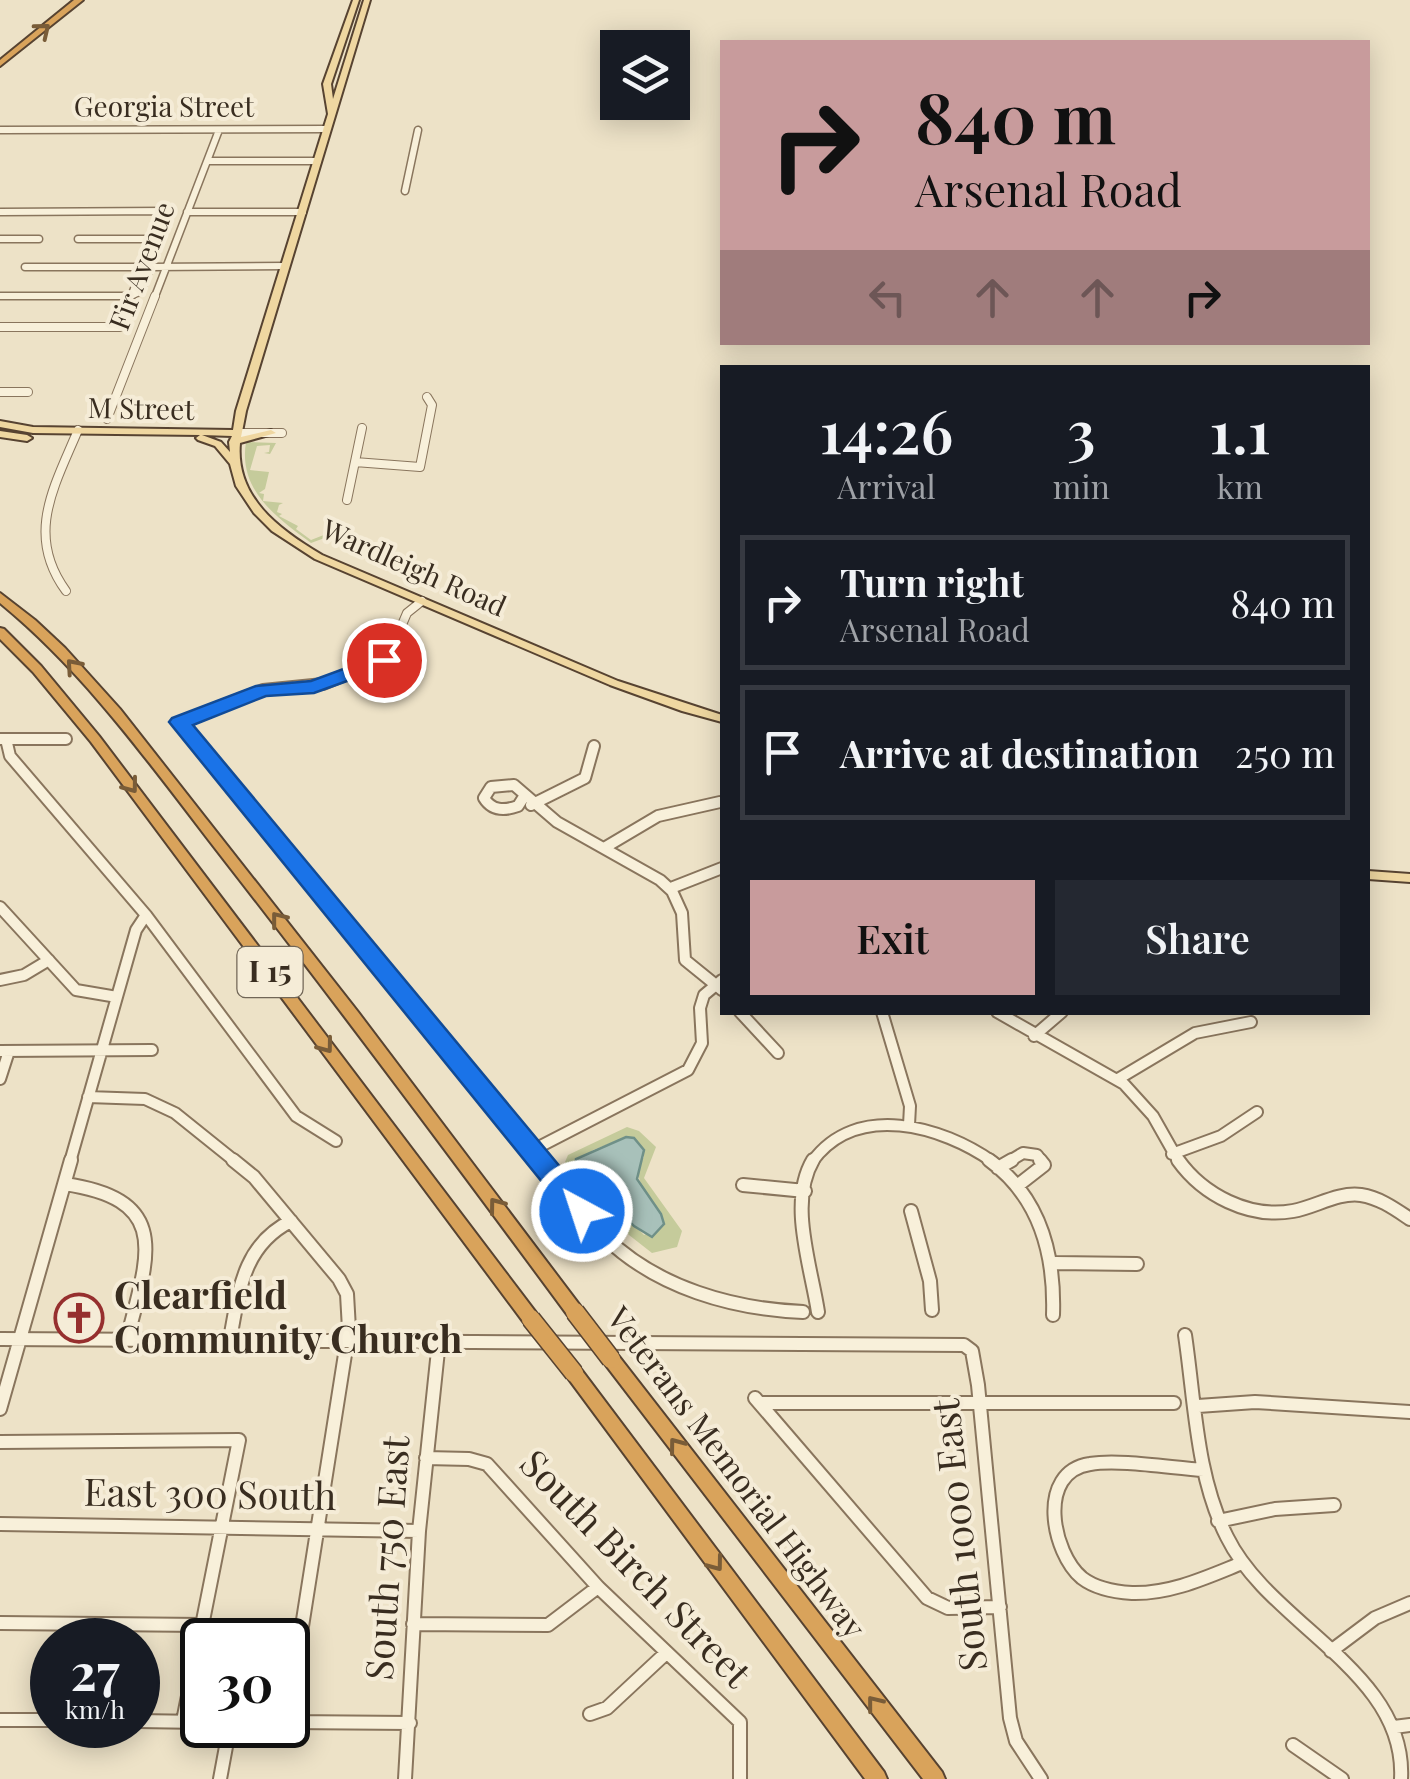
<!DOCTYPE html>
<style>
:root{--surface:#171b24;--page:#242831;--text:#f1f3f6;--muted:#9ea1a6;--line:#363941;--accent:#c89b9c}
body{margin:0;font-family:"Playfair Display",serif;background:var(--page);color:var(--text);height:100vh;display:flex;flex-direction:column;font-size:38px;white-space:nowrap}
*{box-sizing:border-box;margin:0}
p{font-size:32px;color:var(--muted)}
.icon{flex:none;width:55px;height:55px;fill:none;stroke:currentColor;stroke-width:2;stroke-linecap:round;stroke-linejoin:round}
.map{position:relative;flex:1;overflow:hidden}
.sheet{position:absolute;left:720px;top:365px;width:650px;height:650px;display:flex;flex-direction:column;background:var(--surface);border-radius:0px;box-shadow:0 5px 25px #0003}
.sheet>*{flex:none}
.hud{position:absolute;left:720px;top:40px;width:650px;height:305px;border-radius:0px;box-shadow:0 5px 25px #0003;background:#c89b9c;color:#111;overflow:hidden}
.controls{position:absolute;left:600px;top:30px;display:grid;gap:20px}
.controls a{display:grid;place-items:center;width:90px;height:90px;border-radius:0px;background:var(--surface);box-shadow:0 5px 25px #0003;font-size:50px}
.speed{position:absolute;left:30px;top:1618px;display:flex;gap:20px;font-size:50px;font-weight:700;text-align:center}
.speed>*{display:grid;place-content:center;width:130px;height:130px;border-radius:50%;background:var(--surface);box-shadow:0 5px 25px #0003;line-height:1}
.speed small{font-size:25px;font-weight:400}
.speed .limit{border:5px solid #111;border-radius:15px;background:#fff;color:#111}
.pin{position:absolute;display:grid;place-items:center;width:85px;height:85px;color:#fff;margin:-42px;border:5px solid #fff;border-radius:50%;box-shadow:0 2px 10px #0007}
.me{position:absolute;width:110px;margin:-55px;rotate:320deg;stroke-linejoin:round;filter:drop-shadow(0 0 8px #0008)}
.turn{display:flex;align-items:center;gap:35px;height:210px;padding:0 30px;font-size:45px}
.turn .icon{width:130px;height:130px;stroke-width:2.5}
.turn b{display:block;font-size:70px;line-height:85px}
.lanes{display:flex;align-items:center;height:95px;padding:0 30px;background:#0003;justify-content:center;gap:50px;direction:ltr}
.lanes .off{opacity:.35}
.eta{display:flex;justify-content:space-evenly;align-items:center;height:170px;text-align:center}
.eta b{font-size:60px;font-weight:600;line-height:70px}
.action{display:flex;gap:20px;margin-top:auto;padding:20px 30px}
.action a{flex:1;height:115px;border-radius:0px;background:var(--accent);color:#111;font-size:40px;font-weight:600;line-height:115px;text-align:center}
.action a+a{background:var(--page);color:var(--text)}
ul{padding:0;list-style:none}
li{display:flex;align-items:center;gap:30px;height:135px;margin:0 20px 15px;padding:0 10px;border:5px solid var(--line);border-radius:0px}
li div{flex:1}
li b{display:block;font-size:38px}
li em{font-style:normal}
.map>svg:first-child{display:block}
</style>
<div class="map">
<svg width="1410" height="1779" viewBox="0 0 1410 1779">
<rect width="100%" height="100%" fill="#ede2c7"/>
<!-- green -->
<path fill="#c5cb9b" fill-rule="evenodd" d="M 246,442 L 276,443 L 270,454 L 264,453 L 269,452 L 270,445 L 257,446 L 250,470 L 269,472 L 265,489 L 259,493 L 264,494 L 263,501 L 283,503 L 279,505 L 277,512 L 282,514 L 279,516 L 298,526 L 296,529 L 311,540 L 339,529 L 338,533 L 311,543 C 276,517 238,490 246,442 Z
M 627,1127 L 639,1131 L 656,1147 L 644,1178 L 682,1231 L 677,1247 L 652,1253 L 629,1235 L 565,1162 L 568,1155 ZM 626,1137 L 634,1138 L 644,1157 C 626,1184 658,1198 663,1225 L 644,1235 L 576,1166 L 593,1150 Z"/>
<!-- water -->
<path fill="#a8c1ba" stroke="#6f9088" stroke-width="2.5" d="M 626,1137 L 634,1138 L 644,1150 L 637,1179 L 661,1214 L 664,1224 L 652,1237 L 634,1226 L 576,1166 L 576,1159 Z"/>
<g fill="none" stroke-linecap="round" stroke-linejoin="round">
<!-- minor-far3 casing -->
<g stroke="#89755d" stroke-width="9">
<path id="minor-far3" d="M 0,130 L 327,129
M 208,161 L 318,161
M 405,191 L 418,130
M 0,212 L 167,211 L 131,296
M 187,212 L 303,212
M 0,239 L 39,239
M 78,239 L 153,239
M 25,267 L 142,267
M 151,267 L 286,266
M 0,296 L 131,296
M 131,296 L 141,291 L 160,243 L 153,239
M 154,299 L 219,130"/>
</g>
<!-- minor-far2 casing -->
<g stroke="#89755d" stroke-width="10">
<path id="minor-far2" d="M 0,327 L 120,327
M 0,392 L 28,392
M 107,419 L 155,296
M 236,433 L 282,433
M 355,462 L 420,467 L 432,405 L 427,397
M 347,500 L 362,428
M 66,591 C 25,535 54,487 78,430
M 338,678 L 409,650 L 401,627 L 407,613 L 422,601"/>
</g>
<!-- minor-far1 casing -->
<g stroke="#89755d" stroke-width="14">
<path id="minor-far1" d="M 345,675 L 323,684 L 263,690 L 180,722 L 543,1162
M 1,739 L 66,739
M 6,739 L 10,756 L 146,915 L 296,1116 L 336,1141
M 525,795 L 518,806 C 504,811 492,811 484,798 L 491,787 L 514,785 L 557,822 L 660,880 L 672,891 L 682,913 L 685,960 L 722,990
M 531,805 L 585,778 L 594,746
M 604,848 L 658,816 L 720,802
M 671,888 L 722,868
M 0,907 L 76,990 L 117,997
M 0,980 L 24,975 L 49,960
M 740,1012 L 778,1053
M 882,1012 L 910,1106 L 909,1125
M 997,1012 L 1124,1084 L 1153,1116 L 1179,1162
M 1034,1036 L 1062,1012
M 0,1051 L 152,1050
M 0,1079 L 9,1051
M 1118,1079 L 1195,1033 L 1251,1022
M 88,1097 L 145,1099 L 175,1113 L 236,1162
M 531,1151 L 688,1070 L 702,1043 L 700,1008 L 704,995 L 722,980
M 1172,1154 L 1221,1136 L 1257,1112
M 70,1162 L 136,930 L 146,915
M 812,1162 C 856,1101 942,1126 993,1162
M 1008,1162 L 1023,1153 L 1037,1155 L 1042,1162"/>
</g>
<!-- minor casing -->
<g stroke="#89755d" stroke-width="16">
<path id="minor" d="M 233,1160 L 254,1177 L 339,1279 L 347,1294 L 349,1329 L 288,1715
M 541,1160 C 562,1185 582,1214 605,1237 C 657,1288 733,1309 803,1312
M 813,1160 C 788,1202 811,1266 818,1312
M 989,1160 C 1040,1197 1055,1255 1053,1315
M 1178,1160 C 1203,1195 1249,1219 1293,1211 C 1316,1207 1337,1192 1361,1195 C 1380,1198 1395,1209 1410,1219
M 998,1168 L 1012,1160
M 65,1184 C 173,1200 148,1256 127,1339
M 743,1185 L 805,1191
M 1017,1186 L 1044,1165 L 1040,1160
M 911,1211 L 930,1281 L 932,1310
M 1055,1263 L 1137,1264
M 1185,1335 C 1195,1402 1196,1476 1227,1537 C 1270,1625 1407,1672 1401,1779
M 0,1339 L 964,1345 L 972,1351 L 978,1385 L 1010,1718 L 1016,1741 L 1041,1779
M 230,1339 C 239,1291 243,1245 291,1221
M 755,1398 L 927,1598 L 948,1608 L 1000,1607
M 760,1403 L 1174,1403
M 1198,1406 L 1255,1402 L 1410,1412
M 0,1409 L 71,1160
M 0,1442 L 239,1440 L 183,1721
M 426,1458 L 469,1459 L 487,1464 L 598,1587 L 740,1722 L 740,1779
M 1204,1470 C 1172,1468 1119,1459 1090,1464 C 1036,1472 1052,1553 1082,1578 C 1095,1588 1116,1592 1132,1593 C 1171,1594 1207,1577 1242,1563
M 1218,1521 L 1275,1509 L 1334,1505
M 0,1524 L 419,1531
M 0,1623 L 202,1625
M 413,1624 L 548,1625 L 598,1587
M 1331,1651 L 1375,1618 L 1410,1603
M 590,1714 L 607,1708 L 665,1654
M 0,1720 L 52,1720
M 138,1721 L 202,1722
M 288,1722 L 410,1723
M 1394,1727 L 1410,1725
M 1293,1745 L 1342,1779
M 220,1779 L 230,1725
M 405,1779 L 419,1531 L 439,1341"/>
</g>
<!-- major casing -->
<g stroke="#574331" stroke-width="4">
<path id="major" d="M 353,0 L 359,0 L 331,84 L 333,99 L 364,0 L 370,0 L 246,411 L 241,437 L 271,430 L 276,433 L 240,443 C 235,498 280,530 322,555 L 618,681 L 722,715 L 722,722 L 682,711 L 610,685 L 315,559 L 272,531 L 254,513 L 236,486 L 230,464 L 215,446 L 198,440 L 196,438 L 200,435 L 33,433 L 0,427 L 0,421 L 33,427 L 233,430 L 236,411 L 328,114 L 323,84 ZM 202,435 L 232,436 L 229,442 L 230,452 L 221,442 Z
M 0,431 L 27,435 L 32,438 L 27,441 L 0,437 Z
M 1368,871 L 1410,874 L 1410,882 L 1368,879 Z"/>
</g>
<!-- highway casing -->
<g stroke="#574331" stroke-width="4">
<path id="highway" d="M 74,0 L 83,0 L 0,66 L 0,60 Z
M 0,593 L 35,620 L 65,648 L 120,709 L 358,1012 L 581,1307 L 583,1312 L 581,1317 L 575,1319 L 569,1317 C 456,1164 342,1011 225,861 C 154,770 89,676 0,603 Z
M 0,628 L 4,629 L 41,666 L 99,736 L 537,1314 L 539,1319 L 537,1324 L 531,1326 L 525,1324 L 91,742 L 33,672 L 0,639 Z
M 611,1352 L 617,1354 L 942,1772 L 945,1779 L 923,1779 L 605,1364 L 602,1359 L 605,1354 Z
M 574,1366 L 580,1368 L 884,1772 L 887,1779 L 865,1779 L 568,1378 L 565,1373 L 568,1368 Z"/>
</g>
<!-- minor-far3 -->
<use href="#minor-far3" stroke="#f8f0da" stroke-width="6"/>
<!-- minor-far2 -->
<use href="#minor-far2" stroke="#f8f0da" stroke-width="8"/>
<!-- minor-far1 -->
<use href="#minor-far1" stroke="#f8f0da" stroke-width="10"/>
<!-- minor -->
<use href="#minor" stroke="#f8f0da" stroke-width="12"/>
<!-- major -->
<use href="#major" fill="#efd7a1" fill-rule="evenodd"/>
<!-- highway -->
<use href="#highway" fill="#d9a35b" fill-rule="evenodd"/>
<!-- highway-bridge casing -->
<g stroke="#574331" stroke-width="21" stroke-linecap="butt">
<path id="highway-bridge" d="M 575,1312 L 611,1359
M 531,1319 L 574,1373"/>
</g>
<!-- highway-bridge -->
<use href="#highway-bridge" stroke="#d9a35b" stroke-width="18"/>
</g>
<!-- one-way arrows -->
<defs><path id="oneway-chevron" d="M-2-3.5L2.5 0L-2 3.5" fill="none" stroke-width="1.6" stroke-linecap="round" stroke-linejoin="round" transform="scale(2.5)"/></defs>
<g stroke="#795c38">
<use href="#oneway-chevron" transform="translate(43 30) rotate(-39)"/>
<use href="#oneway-chevron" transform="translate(73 666) rotate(-131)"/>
<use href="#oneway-chevron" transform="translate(131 786) rotate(53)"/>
<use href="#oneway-chevron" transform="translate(278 919) rotate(-128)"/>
<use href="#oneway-chevron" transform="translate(326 1046) rotate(53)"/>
<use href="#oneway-chevron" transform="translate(496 1205) rotate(-127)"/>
<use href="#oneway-chevron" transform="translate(676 1445) rotate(-127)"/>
<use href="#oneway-chevron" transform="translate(716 1564) rotate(53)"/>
<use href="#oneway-chevron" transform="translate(874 1703) rotate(-128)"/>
</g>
<!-- route -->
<path fill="#1a73e8" stroke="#114b97" stroke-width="2.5" d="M 384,654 L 391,656 L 391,665 L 314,693 L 266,696 L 193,725 L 591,1204 L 595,1211 L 591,1219 L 582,1222 L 572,1219 L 169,722 L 172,718 L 256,686 L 311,681 Z"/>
<!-- icons -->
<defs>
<g id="church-ring" transform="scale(2.5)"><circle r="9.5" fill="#f5ecd7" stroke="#962f2e" stroke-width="1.5"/><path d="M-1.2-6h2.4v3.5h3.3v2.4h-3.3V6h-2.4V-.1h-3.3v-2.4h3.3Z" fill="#962f2e"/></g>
</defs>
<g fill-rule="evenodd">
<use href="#church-ring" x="79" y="1318"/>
</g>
<g text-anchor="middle" stroke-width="8" stroke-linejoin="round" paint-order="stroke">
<!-- far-street labels -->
<g font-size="28" fill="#392d20" stroke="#f5ecd7">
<text x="164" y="117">Georgia Street</text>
<text transform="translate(142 266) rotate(-69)" y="10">Fir Avenue</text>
<text transform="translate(141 409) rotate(1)" y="10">M Street</text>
<text transform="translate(414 568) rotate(24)" y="10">Wardleigh Road</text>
</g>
<!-- shield labels -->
<rect fill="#f5ecd7" stroke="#716657" stroke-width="2.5" x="237.5" y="947" width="65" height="50" rx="8"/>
<g font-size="30" font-weight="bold" fill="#392d20">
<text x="270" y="982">I 15</text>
</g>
<!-- street labels -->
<g font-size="32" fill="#392d20" stroke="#f5ecd7">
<text transform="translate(736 1473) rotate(53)" y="11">Veterans Memorial Highway</text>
</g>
<!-- near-poi labels -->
<g font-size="38" font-weight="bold" fill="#392d20" stroke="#f5ecd7" text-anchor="start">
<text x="114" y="1309">Clearfield<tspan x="114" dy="44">Community Church</tspan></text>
</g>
<!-- near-street labels -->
<g font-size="38" fill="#392d20" stroke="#f5ecd7">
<text transform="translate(210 1495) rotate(1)" y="13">East 300 South</text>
<text transform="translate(960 1535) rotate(-96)" y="13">South 1000 East</text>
<text transform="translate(388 1558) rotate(-86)" y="13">South 750 East</text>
<text transform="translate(635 1569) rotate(46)" y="13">South Birch Street</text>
</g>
</g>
</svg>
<div class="controls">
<a><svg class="icon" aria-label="layers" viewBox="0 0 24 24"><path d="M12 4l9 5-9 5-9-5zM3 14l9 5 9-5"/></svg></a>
</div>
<div class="speed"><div>27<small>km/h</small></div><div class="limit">30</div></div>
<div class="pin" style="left:384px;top:660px;background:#d93025"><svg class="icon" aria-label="arrive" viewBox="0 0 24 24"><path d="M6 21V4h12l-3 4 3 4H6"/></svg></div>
<svg class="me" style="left:582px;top:1211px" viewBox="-20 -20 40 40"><circle r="17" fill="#1a73e8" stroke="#fff" stroke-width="3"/><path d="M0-11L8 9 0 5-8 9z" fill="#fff"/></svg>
<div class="hud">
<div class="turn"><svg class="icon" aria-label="right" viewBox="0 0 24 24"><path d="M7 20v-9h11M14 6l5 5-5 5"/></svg><div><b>840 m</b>Arsenal Road</div></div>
<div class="lanes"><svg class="icon off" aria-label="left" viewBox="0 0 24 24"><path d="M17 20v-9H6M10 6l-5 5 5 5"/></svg><svg class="icon off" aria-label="ahead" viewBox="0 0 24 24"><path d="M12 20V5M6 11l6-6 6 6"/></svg><svg class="icon off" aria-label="ahead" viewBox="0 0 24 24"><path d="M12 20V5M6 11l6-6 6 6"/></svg><svg class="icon" aria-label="right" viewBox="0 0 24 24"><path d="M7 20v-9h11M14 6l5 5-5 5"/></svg></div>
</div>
<section class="sheet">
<div class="eta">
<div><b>14:26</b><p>Arrival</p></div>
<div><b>3</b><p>min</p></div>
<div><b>1.1</b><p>km</p></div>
</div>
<ul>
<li><svg class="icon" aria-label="right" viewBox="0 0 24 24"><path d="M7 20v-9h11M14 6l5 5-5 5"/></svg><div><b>Turn right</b><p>Arsenal Road</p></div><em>840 m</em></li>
<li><svg class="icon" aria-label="arrive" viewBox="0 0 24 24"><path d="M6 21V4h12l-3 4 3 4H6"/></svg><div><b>Arrive at destination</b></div><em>250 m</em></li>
</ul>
<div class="action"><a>Exit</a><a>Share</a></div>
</section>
</div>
